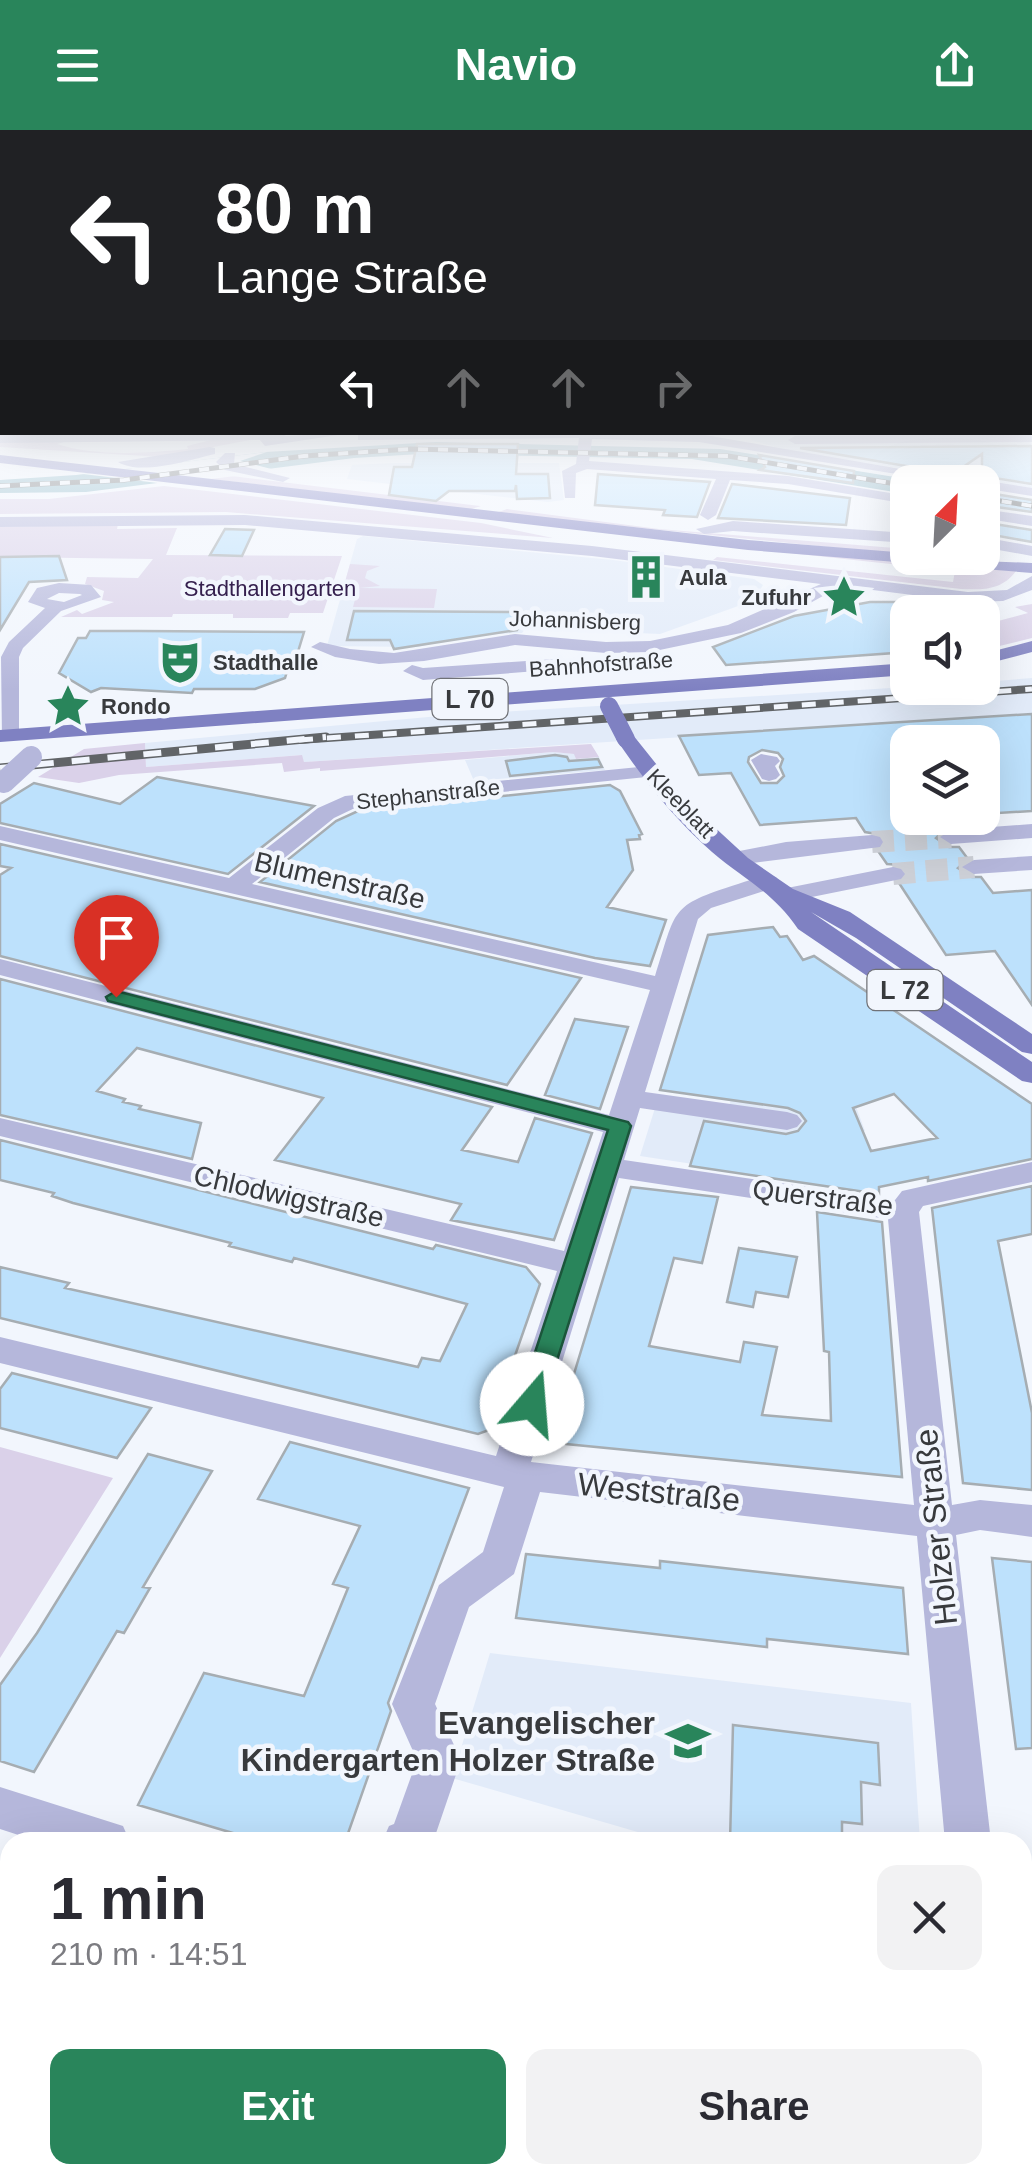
<!DOCTYPE html>
<meta charset="utf-8">
<style>
:root{--surface:#fff;--page:#f2f2f3;--text:#2b2b33;--muted:#7c7c81;--accent:#29855b}
body{margin:0;font-family:Arial,sans-serif;background:var(--page);color:var(--text);height:100vh;display:flex;flex-direction:column;font-size:38px;white-space:nowrap}
*{box-sizing:border-box;margin:0}
p{font-size:32px;color:var(--muted)}
.icon{flex:none;width:55px;height:55px;fill:none;stroke:currentColor;stroke-width:2;stroke-linecap:round;stroke-linejoin:round}
.map{position:relative;flex:1;overflow:hidden}
.side{position:absolute;left:0px;top:1702px;width:1032px;height:352px;display:flex;flex-direction:column;background:var(--surface);border-radius:30px 30px 0 0;box-shadow:0 10px 40px #0002}
.side>*{flex:none}
.top-card{position:absolute;left:0px;top:0px;width:1032px;height:305px;box-shadow:0 10px 40px #0002;background:#202124;color:#fff;overflow:hidden}
.needle{width:65px;rotate:24deg}
.fabs{position:absolute;left:890px;top:335px;display:grid;gap:20px}
.fabs a{display:grid;place-items:center;width:110px;height:110px;border-radius:20px;background:var(--surface);box-shadow:0 10px 40px #0002;font-size:50px}
.pin{position:absolute;display:grid;place-items:center;width:85px;height:85px;color:#fff;margin:-102px -42px;border-radius:50% 50% 50% 0;rotate:-45deg;box-shadow:0 0 10px #0007}
.pin .icon{rotate:45deg}
.me{position:absolute;width:110px;margin:-55px;rotate:18deg;stroke-linejoin:round;filter:drop-shadow(0 0 8px #0008)}
.turn{display:flex;align-items:center;gap:35px;height:210px;padding:0 50px;font-size:45px}
.turn .icon{width:130px;height:130px;stroke-width:2.5}
.turn b{display:block;font-size:70px;line-height:85px}
.lanes{display:flex;align-items:center;height:95px;padding:0 50px;background:#0003;justify-content:center;gap:50px;direction:ltr}
.lanes .off{opacity:.35}
.round{display:grid;place-items:center;flex:none;width:105px;height:105px;border-radius:20px;background:var(--page)}
.summary{display:flex;align-items:center;justify-content:space-between;height:170px;padding:0 50px}
h1{font-size:60px;font-weight:800;line-height:75px}
.cta{display:flex;gap:20px;margin-top:auto;padding:20px 50px}
.cta a{flex:1;height:115px;border-radius:20px;background:var(--accent);color:#fff;font-size:40px;font-weight:800;line-height:115px;text-align:center}
.cta a+a{background:var(--page);color:var(--text)}
header{display:flex;justify-content:space-between;align-items:center;height:130px;padding:0 50px;background:var(--accent);color:#fff;font-size:45px;font-weight:800}
.map>svg:first-child{display:block}
</style>
<header><svg class="icon" aria-label="menu" viewBox="0 0 24 24"><path d="M4 6h16M4 12h16M4 18h16"/></svg>Navio<svg class="icon" aria-label="share" viewBox="0 0 24 24"><path d="M12 15V3M7 8l5-5 5 5M5 13v7h14v-7"/></svg></header>
<div class="map">
<svg width="1032" height="2053" viewBox="0 0 1032 2053">
<rect width="100%" height="100%" fill="#f2f6fd"/>
<!-- built -->
<path fill="#e2ebf9" d="M 1030,273 L 1032,359 L 789,321 L 751,310 L 749,303 L 1030,302 Z
M 394,333 L 559,333 L 564,370 L 548,372 L 347,349 L 352,335 Z
M 363,406 L 613,430 L 754,449 L 763,455 L 756,467 L 741,475 L 660,504 L 526,498 L 522,503 L 468,505 L 418,517 L 327,516 L 357,409 Z
M 1032,548 L 1032,584 L 304,632 L 301,625 L 146,637 L 145,613 L 450,585 L 907,557 L 982,558 L 983,552 Z
M 553,622 L 575,624 L 576,629 L 599,627 L 605,640 L 474,651 L 465,630 Z
M 739,934 L 841,948 L 864,974 L 855,974 L 865,1001 L 814,1002 L 806,1051 L 640,1026 L 655,978 L 729,977 Z
M 490,1523 L 911,1573 L 920,1712 L 672,1712 L 452,1648 Z"/>
<!-- green -->
<path fill="#dad1e9" d="M 211,310 L 250,310 L 161,327 L 0,317 L 0,311 L 64,312 L 57,314 C 96,327 148,323 188,319 L 187,316 Z
M 207,343 L 480,376 L 481,376 L 468,380 L 212,349 Z
M 164,356 L 481,393 L 553,408 L 226,382 L 0,384 L 0,369 L 49,369 Z
M 507,379 L 659,399 L 907,419 L 907,425 L 496,383 Z
M 118,394 L 117,399 L 177,398 L 166,425 L 342,426 L 323,483 L 290,483 L 288,488 L 233,488 L 233,484 L 173,484 L 172,487 L 61,487 L 77,480 L 82,484 L 114,472 L 102,470 L 104,461 L 85,454 L 87,447 L 138,448 L 153,429 L 0,427 L 0,397 Z
M 662,409 L 1016,441 C 1002,460 984,460 961,459 L 713,430 L 717,427 L 953,452 L 955,441 Z
M 350,434 L 380,436 L 367,441 L 365,448 L 380,456 L 359,458 L 437,459 L 434,478 L 353,477 L 358,458 L 343,459 Z
M 1032,474 L 1032,508 L 983,520 L 983,489 L 998,491 L 1028,483 L 1015,477 Z
M 145,613 L 146,637 L 302,625 L 304,632 L 591,614 L 599,627 L 576,629 L 574,624 L 553,622 L 320,641 L 320,638 L 284,642 L 282,633 L 119,645 L 79,653 L 38,647 L 84,619 Z
M 0,1317 L 113,1348 L 0,1528 Z
M 482,2045 L 630,2045 L 654,2053 L 485,2053 Z"/>
<!-- water -->
<path fill="#85b3c3" d="M 436,312 L 720,319 L 926,352 L 908,352 L 907,364 L 692,329 L 420,324 L 354,328 L 86,362 L 0,363 L 0,350 L 76,345 L 266,322 Z"/>
<!-- pier -->
<path fill="#f2f6fd" d="M 267,322 L 240,331 L 279,341 L 166,354 L 83,344 Z"/>
<!-- building -->
<path fill="#bde1fc" stroke="#a6adb2" stroke-width="2.5" fill-rule="evenodd" d="M 417,314 L 518,314 L 516,344 L 548,344 L 550,368 L 517,369 L 516,355 L 515,361 L 449,361 L 436,371 L 389,365 L 394,337 L 412,337 Z
M 1032,316 L 1032,354 L 982,346 L 982,324 L 953,344 L 800,318 Z
M 759,325 L 854,341 L 853,353 L 760,340 L 765,337 Z
M 598,344 L 710,352 L 697,387 L 663,385 L 665,380 L 595,375 Z
M 732,354 L 850,368 L 846,395 L 718,388 Z
M 982,362 L 1032,370 L 1032,382 L 982,375 Z
M 982,392 L 1032,400 L 1032,412 L 982,403 Z
M 225,399 L 254,400 L 242,426 L 210,425 Z
M 59,426 L 67,450 L 29,452 L 0,500 L 0,427 Z
M 870,472 L 908,472 L 908,522 L 726,535 L 713,517 L 794,486 Z
M 354,481 L 525,482 L 517,500 L 394,519 L 390,510 L 347,510 Z
M 90,501 L 138,501 L 304,502 L 293,538 L 288,538 L 285,548 L 255,559 L 194,559 L 192,563 L 101,558 L 91,562 L 59,543 L 78,508 L 86,508 Z
M 1032,584 L 1032,681 L 982,684 L 982,612 L 908,612 L 908,596 L 908,688 L 937,688 L 945,699 L 936,708 L 949,717 L 959,717 L 968,729 L 958,738 L 972,747 L 981,747 L 993,763 L 1032,760 L 1032,875 L 995,821 L 946,825 L 899,753 L 908,742 L 902,735 L 887,734 L 878,721 L 886,714 L 883,705 L 865,702 L 856,688 L 760,695 L 731,643 L 699,645 L 679,606 ZM 762,620 L 778,623 L 783,629 L 780,637 L 784,646 L 777,653 L 761,653 L 748,632 L 749,627 Z
M 555,625 L 567,627 L 569,631 L 598,629 L 602,637 L 510,646 L 506,631 Z
M 157,647 L 314,676 L 228,744 L 0,693 L 0,674 L 34,653 L 120,674 Z
M 610,655 L 620,661 L 642,704 L 639,705 L 640,709 L 627,710 L 633,740 L 607,777 L 666,790 L 650,836 L 595,828 L 260,752 L 336,691 L 358,681 Z
M 0,714 L 581,848 L 507,955 L 0,826 L 0,745 L 11,738 L 0,736 Z
M 773,797 L 780,807 L 787,806 L 803,830 L 814,826 L 1032,974 L 1032,1029 L 928,1051 L 928,1047 L 879,1057 L 879,1064 L 690,1036 L 704,991 L 786,1004 L 798,1001 L 806,991 L 800,983 L 788,978 L 660,960 L 708,805 ZM 894,964 L 937,1008 L 871,1021 L 853,978 Z
M 0,849 L 492,977 L 462,1020 L 518,1032 L 535,988 L 592,1003 L 554,1110 L 451,1090 L 461,1074 L 275,1030 L 323,968 L 137,918 L 97,961 L 125,969 L 123,972 L 141,976 L 139,979 L 201,993 L 192,1029 L 0,985 Z
M 575,889 L 628,897 L 600,979 L 545,965 Z
M 0,1010 L 433,1119 L 436,1115 L 526,1137 L 540,1154 L 489,1300 L 478,1304 L 0,1188 L 0,1137 L 69,1153 L 65,1158 L 418,1237 L 422,1228 L 440,1231 L 467,1174 L 294,1128 L 292,1132 L 229,1116 L 231,1113 L 73,1073 L 52,1066 L 54,1063 L 0,1050 Z
M 1032,1056 L 1032,1104 L 998,1111 L 1032,1283 L 1032,1360 L 963,1353 L 932,1078 Z
M 631,1057 L 718,1067 L 702,1133 L 674,1128 L 649,1216 L 740,1232 L 744,1212 L 777,1217 L 762,1285 L 831,1291 L 829,1222 L 824,1221 L 817,1082 L 882,1092 L 902,1347 L 566,1314 L 556,1303 Z
M 739,1118 L 797,1127 L 788,1167 L 756,1162 L 753,1177 L 727,1172 Z
M 12,1243 L 151,1278 L 117,1328 L 0,1298 L 0,1259 Z
M 290,1312 L 469,1358 L 388,1573 L 391,1581 L 345,1712 L 263,1712 L 138,1675 L 204,1543 L 304,1566 L 348,1458 L 333,1454 L 360,1396 L 258,1369 Z
M 148,1324 L 212,1341 L 143,1457 L 150,1458 L 124,1503 L 117,1501 L 34,1642 L 0,1631 L 0,1555 L 37,1503 Z
M 526,1424 L 660,1438 L 660,1431 L 903,1458 L 908,1524 L 767,1509 L 767,1517 L 516,1488 Z
M 992,1428 L 1032,1432 L 1032,1618 L 1016,1619 Z
M 733,1595 L 878,1613 L 880,1655 L 861,1652 L 862,1694 L 842,1692 L 842,1712 L 730,1712 Z"/>
<g fill="none" stroke-linecap="round" stroke-linejoin="round">
<!-- minor-tunnel -->
<path stroke="#cdd0d7" stroke-width="22" stroke-dasharray="22 11" stroke-linecap="butt" d="M 872,712 L 951,707
M 893,744 L 974,737"/>
<!-- minor -->
<path fill="#b5b7db" fill-rule="evenodd" d="M 1030,273 L 1032,273 L 1032,278 L 1030,277 Z
M 279,302 L 286,306 L 358,302 L 265,316 L 260,310 L 0,313 L 0,305 Z
M 363,303 L 699,304 L 976,352 L 946,352 L 699,312 L 592,309 L 589,331 L 788,346 L 908,366 L 908,374 L 788,354 L 730,350 L 716,385 L 708,390 L 700,385 L 716,349 L 587,339 L 576,343 L 575,368 L 565,368 L 562,341 L 576,334 L 579,308 L 358,310 L 358,304 Z
M 1032,304 L 1032,312 L 795,314 L 788,310 L 795,306 Z
M 210,317 L 215,318 L 215,324 C 189,330 141,346 118,332 Z
M 225,323 L 235,323 L 234,334 L 290,348 L 283,352 L 225,340 L 216,332 Z
M 982,350 L 1032,358 L 1032,366 L 982,358 L 982,352 L 976,352 Z
M 982,379 L 1032,386 L 1032,396 L 982,388 Z
M 245,385 L 592,416 L 968,462 L 1007,460 L 1032,446 L 1032,460 L 1003,471 L 968,472 L 841,456 L 794,482 L 741,503 L 650,522 L 606,523 L 515,515 L 424,531 L 379,534 L 335,527 L 311,517 L 320,512 L 350,519 L 394,523 L 515,504 L 606,512 L 650,511 L 728,495 L 821,454 L 592,426 L 245,395 L 0,397 L 0,387 Z
M 733,391 L 908,403 L 908,413 L 733,401 L 704,404 L 696,399 Z
M 982,407 L 1032,416 L 1032,426 L 982,417 Z
M 59,453 L 91,455 L 101,467 L 61,481 L 23,518 L 19,527 L 19,605 L 16,609 L 2,609 L 1,527 L 9,512 L 45,478 L 28,472 L 37,458 ZM 59,463 L 80,464 L 82,465 L 64,472 L 47,469 Z
M 556,529 L 565,535 L 563,539 L 423,550 L 403,541 L 412,535 L 423,538 Z
M 761,624 L 777,627 L 780,631 L 775,636 L 780,645 L 776,649 L 769,651 L 762,649 L 751,630 Z
M 649,636 L 656,638 L 660,642 L 656,646 L 357,677 L 334,688 L 252,754 L 655,846 C 677,779 668,776 738,754 C 751,750 763,744 776,747 L 780,752 L 776,757 L 711,778 L 698,789 L 645,962 L 787,982 L 797,985 L 802,991 L 797,997 L 787,1000 L 640,978 L 624,1030 L 895,1070 L 902,1061 L 1032,1032 L 1032,1052 L 923,1076 L 919,1082 L 952,1375 L 980,1370 L 1032,1375 L 1032,1407 L 980,1400 L 956,1405 L 991,1712 L 945,1712 L 917,1406 L 540,1362 L 514,1444 L 469,1477 L 435,1574 L 461,1630 L 433,1712 L 382,1712 L 389,1696 L 394,1694 L 417,1630 L 392,1574 L 439,1455 L 483,1422 L 504,1357 L 0,1233 L 0,1207 L 496,1326 L 557,1141 L 0,1006 L 0,988 L 564,1121 L 603,1002 L 0,845 L 0,829 L 609,985 L 650,860 L 0,710 L 0,696 L 229,748 L 318,678 L 345,666 ZM 619,1048 L 888,1089 L 914,1375 L 531,1332 Z
M 1032,694 L 1032,708 L 951,714 L 940,707 L 951,700 Z
M 872,705 L 880,707 L 883,712 L 880,717 L 737,735 L 725,728 L 729,723 L 786,712 Z
M 1032,726 L 1032,740 L 974,744 L 962,737 L 974,730 Z
M 893,737 L 901,739 L 905,744 L 901,749 L 787,772 L 775,765 L 787,758 Z
M 0,1657 L 123,1696 L 130,1712 L 40,1712 L 0,1699 Z
M 1022,2034 L 1028,2053 L 974,2053 L 973,2045 L 1022,2045 Z
M 252,2045 L 306,2045 L 303,2053 L 249,2053 Z"/>
<!-- major -->
<path fill="#7f81c2" fill-rule="evenodd" d="M 0,325 L 748,410 L 908,423 L 908,428 L 1032,433 L 1032,443 L 748,420 L 0,333 Z
M 1032,511 L 1032,522 L 982,535 L 982,524 Z
M 908,533 L 908,545 L 0,612 L 0,600 Z
M 626,603 L 633,605 L 685,670 L 748,728 L 793,759 L 850,782 L 1032,904 L 1032,924 L 1022,922 L 856,808 L 811,782 L 1032,932 L 1032,953 L 1022,951 L 798,799 C 772,761 746,751 712,722 C 674,689 644,650 616,609 Z"/>
<!-- rail-far2 casing -->
<g stroke="#616467" stroke-width="5">
<path id="rail-far2" d="M 0,356 L 124,350 L 304,326 L 410,319 L 728,326 L 908,356
M 982,368 L 1032,376"/>
</g>
<!-- rail-far1 casing -->
<g stroke="#616467" stroke-width="8">
<path id="rail-far1" d="M 299,610 L 1032,559"/>
</g>
<!-- rail casing -->
<g stroke="#616467" stroke-width="9">
<path id="rail" d="M 0,638 L 326,607"/>
</g>
<!-- rail-far2 -->
<use href="#rail-far2" stroke="#f2f6fd" stroke-width="4" stroke-dasharray="10" stroke-linecap="butt"/>
<!-- rail-far1 -->
<use href="#rail-far1" stroke="#f2f6fd" stroke-width="5" stroke-dasharray="14" stroke-linecap="butt"/>
<!-- rail -->
<use href="#rail" stroke="#f2f6fd" stroke-width="6" stroke-dasharray="18" stroke-linecap="butt"/>
<!-- minor-bridge -->
<path stroke="#b5b7db" stroke-width="22" d="M 4,652 L 31,627"/>
<!-- major-bridge -->
<path stroke="#7f81c2" stroke-width="18" d="M 609,576 L 626,609"/>
</g>
<!-- sky -->
<linearGradient id="sky" x2="0" y2="1"><stop stop-color="#80b4d9"/><stop offset="0.49" stop-color="#f9fbfe"/><stop offset="1" stop-color="#f9fbfe" stop-opacity="0"/></linearGradient>
<rect width="1032" height="560" fill="url(#sky)"/>
<!-- route -->
<path fill="#29855b" stroke="#1b563b" stroke-width="2.5" d="M 116,861 L 628,992 L 631,996 L 541,1281 L 522,1281 L 518,1274 L 608,1000 L 108,871 L 106,867 Z"/>
<!-- icons -->
<defs>
<g id="building-bare" transform="scale(3.45)"><path d="M-4-6H4V6H1V3H-1V6H-4ZM-2.5-4.3h1.7v1.8h-1.7ZM.8-4.3h1.7v1.8H.8ZM-2.5-1h1.7V.8h-1.7ZM.8-1h1.7V.8H.8Z" fill="#29855b" stroke="#f2f6fd" stroke-width="2.5" paint-order="stroke"/></g>
<g id="sight-bare" transform="scale(3.45)"><path d="M0-6L1.8-2.2L6-1.7L2.9 1.2L3.7 5.4L0 3.3L-3.7 5.4L-2.9 1.2L-6-1.7L-1.8-2.2Z" fill="#29855b" stroke="#f2f6fd" stroke-width="2.5" paint-order="stroke"/></g>
<g id="theatre-bare" transform="scale(3.45)"><path d="M-5-5.5Q0-4 5-5.5V0Q5 5 0 6Q-5 5-5 0ZM-3.3-2.5H-1v1.5H-3.3ZM1-2.5H3.3v1.5H1ZM-2.8 1Q0 5.5 2.8 1Z" fill="#29855b" stroke="#f2f6fd" stroke-width="2.5" paint-order="stroke"/></g>
<g id="school-bare" transform="scale(3.45)"><path d="M0-5L7-2L0 1L-7-2ZM-4 1L0 2.5L4 1V4Q0 6-4 4Z" fill="#29855b" stroke="#f2f6fd" stroke-width="2.5" paint-order="stroke"/></g>
</defs>
<g fill-rule="evenodd">
<use href="#building-bare" x="646" y="447"/>
<use href="#sight-bare" x="844" y="467"/>
<use href="#theatre-bare" x="180" y="532"/>
<use href="#sight-bare" x="68" y="576"/>
<use href="#school-bare" x="688" y="1611"/>
</g>
<g text-anchor="middle" stroke-width="9" stroke-linejoin="round" paint-order="stroke">
<!-- far-poi labels -->
<g font-size="22" font-weight="bold" fill="#383a3d" stroke="#f2f6fd" text-anchor="start">
<text x="679" y="455">Aula</text>
<text x="811" y="475" text-anchor="end">Zufuhr</text>
<text x="213" y="540">Stadthalle</text>
<text x="101" y="584">Rondo</text>
</g>
<!-- far-park labels -->
<g font-size="22" fill="#35204e" stroke="#f2f6fd">
<text x="270" y="466">Stadthallengarten</text>
</g>
<!-- far-street labels -->
<g font-size="22" fill="#383a3d" stroke="#f2f6fd">
<text transform="translate(575 490) rotate(2)" y="8">Johannisberg</text>
<text transform="translate(601 534) rotate(-4)" y="8">Bahnhofstraße</text>
<text transform="translate(428 664) rotate(-6)" y="8">Stephanstraße</text>
<text transform="translate(681 673) rotate(46)" y="8">Kleeblatt</text>
</g>
<!-- shield labels -->
<g fill="#f2f6fd" stroke="#707277" stroke-width="2.5">
<rect x="432.5" y="549" width="75" height="40" rx="8"/>
<rect x="867.5" y="840" width="75" height="40" rx="8"/>
</g>
<g font-size="25" font-weight="bold" fill="#383a3d">
<text x="470" y="578">L 70</text>
<text x="905" y="869">L 72</text>
</g>
<!-- street labels -->
<g font-size="28" fill="#383a3d" stroke="#f2f6fd">
<text transform="translate(340 750) rotate(13)" y="10">Blumenstraße</text>
<text transform="translate(289 1066) rotate(13)" y="10">Chlodwigstraße</text>
<text transform="translate(823 1067) rotate(7)" y="10">Querstraße</text>
</g>
<!-- near-street labels -->
<g font-size="32" fill="#383a3d" stroke="#f2f6fd">
<text transform="translate(659 1362) rotate(6)" y="11">Weststraße</text>
<text transform="translate(936 1397) rotate(-96)" y="11">Holzer Straße</text>
</g>
<!-- near-poi labels -->
<g font-size="32" font-weight="bold" fill="#383a3d" stroke="#f2f6fd" text-anchor="end">
<text x="655" y="1604">Evangelischer<tspan x="655" dy="37">Kindergarten Holzer Straße</tspan></text>
</g>
</g>
</svg>
<div class="fabs">
<a><svg class="needle" viewBox="-14 -14 28 28"><path d="M0-13l5 13h-10z" fill="#e53935"/><path d="M0 13l5-13h-10z" fill="#7c7c81"/></svg></a>
<a><svg class="icon" aria-label="sound" viewBox="0 0 24 24"><path d="M4 9h4l5-4v14l-5-4H4zM17 9q2 3 0 6"/></svg></a>
<a><svg class="icon" aria-label="layers" viewBox="0 0 24 24"><path d="M12 4l9 5-9 5-9-5zM3 14l9 5 9-5"/></svg></a>
</div>
<div class="pin" style="left:116px;top:867px;background:#d93025"><svg class="icon" aria-label="arrive" viewBox="0 0 24 24"><path d="M6 21V4h12l-3 4 3 4H6"/></svg></div>
<svg class="me" style="left:532px;top:1274px" viewBox="-20 -20 40 40"><circle r="19" fill="#fff"/><path d="M0-13L10 11 0 6-10 11z" fill="#29855b"/></svg>
<div class="top-card">
<div class="turn"><svg class="icon" aria-label="left" viewBox="0 0 24 24"><path d="M17 20v-9H6M10 6l-5 5 5 5"/></svg><div><b>80 m</b>Lange Straße</div></div>
<div class="lanes"><svg class="icon" aria-label="left" viewBox="0 0 24 24"><path d="M17 20v-9H6M10 6l-5 5 5 5"/></svg><svg class="icon off" aria-label="ahead" viewBox="0 0 24 24"><path d="M12 20V5M6 11l6-6 6 6"/></svg><svg class="icon off" aria-label="ahead" viewBox="0 0 24 24"><path d="M12 20V5M6 11l6-6 6 6"/></svg><svg class="icon off" aria-label="right" viewBox="0 0 24 24"><path d="M7 20v-9h11M14 6l5 5-5 5"/></svg></div>
</div>
<section class="side">
<div class="summary"><div><h1>1 min</h1><p>210 m · 14:51</p></div><a class="round"><svg class="icon" aria-label="close" viewBox="0 0 24 24"><path d="M6 6l12 12M18 6L6 18"/></svg></a></div>
<div class="cta"><a>Exit</a><a>Share</a></div>
</section>
</div>
